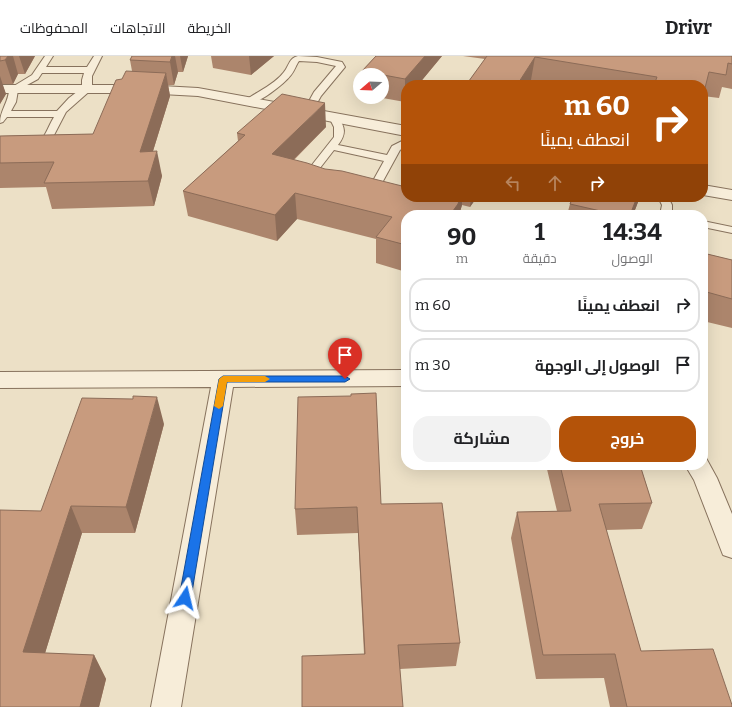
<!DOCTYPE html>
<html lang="ar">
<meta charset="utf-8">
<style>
:root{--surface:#fff;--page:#f2f2f2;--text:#202124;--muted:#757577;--line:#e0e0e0;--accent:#b45309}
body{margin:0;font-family:Bitter,Cairo,serif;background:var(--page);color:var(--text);direction:rtl;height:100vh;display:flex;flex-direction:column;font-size:15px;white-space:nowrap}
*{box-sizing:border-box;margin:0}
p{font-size:13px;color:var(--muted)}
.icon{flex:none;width:22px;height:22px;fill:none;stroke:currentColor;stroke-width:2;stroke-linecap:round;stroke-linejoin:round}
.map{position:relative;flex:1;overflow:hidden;direction:ltr}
.side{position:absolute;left:401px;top:154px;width:307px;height:260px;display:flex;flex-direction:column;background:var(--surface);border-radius:16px;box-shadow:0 4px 16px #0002;direction:rtl}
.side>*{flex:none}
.hud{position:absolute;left:401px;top:24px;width:307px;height:122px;border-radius:16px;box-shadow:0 4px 16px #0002;direction:rtl;background:#b45309;color:#fff;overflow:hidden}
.needle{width:26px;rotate:251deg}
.tools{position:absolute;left:353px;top:12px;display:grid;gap:8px}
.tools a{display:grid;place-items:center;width:36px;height:36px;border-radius:50%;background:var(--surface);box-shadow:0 4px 16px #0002;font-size:20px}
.pin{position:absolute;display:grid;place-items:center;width:34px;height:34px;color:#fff;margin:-41px -17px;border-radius:50% 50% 50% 0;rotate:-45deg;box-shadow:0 0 4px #0007}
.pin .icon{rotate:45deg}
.me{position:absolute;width:44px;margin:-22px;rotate:10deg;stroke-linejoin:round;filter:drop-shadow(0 0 3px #0008)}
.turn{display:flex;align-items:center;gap:14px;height:84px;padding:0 12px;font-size:18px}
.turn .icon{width:52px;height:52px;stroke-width:2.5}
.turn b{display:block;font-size:28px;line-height:34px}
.lanes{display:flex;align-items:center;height:38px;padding:0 12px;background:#0003;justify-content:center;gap:20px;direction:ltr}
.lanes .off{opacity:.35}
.eta{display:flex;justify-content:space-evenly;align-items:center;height:68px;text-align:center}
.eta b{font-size:24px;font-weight:700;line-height:28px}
.primary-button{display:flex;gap:8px;margin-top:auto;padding:8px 12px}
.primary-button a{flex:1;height:46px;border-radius:16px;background:var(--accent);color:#fff;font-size:16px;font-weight:700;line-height:46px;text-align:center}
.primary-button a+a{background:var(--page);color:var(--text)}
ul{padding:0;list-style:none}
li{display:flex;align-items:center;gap:12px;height:54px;margin:0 8px 6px;padding:0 4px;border:2px solid var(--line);border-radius:16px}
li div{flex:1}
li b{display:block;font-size:15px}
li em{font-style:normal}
header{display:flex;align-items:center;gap:24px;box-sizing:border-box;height:56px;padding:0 20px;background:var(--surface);border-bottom:1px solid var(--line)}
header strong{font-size:19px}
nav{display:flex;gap:22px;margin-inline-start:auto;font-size:14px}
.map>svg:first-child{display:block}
</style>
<header>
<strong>Drivr</strong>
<nav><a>الخريطة</a><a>الاتجاهات</a><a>المحفوظات</a></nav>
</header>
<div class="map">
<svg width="732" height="651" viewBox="0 0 732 651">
<rect width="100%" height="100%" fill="#ece0c6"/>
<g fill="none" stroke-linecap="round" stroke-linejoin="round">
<!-- service casing -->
<g stroke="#87725d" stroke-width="2">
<path id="service" d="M 45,0 L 53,0 L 46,11 L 87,11 L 94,0 L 102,0 L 92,20 L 92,33 L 66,56 L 53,81 L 45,91 L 28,95 L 0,94 L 0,88 C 14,89 35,94 44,80 C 48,74 50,67 54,61 L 7,61 L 3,66 L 0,67 C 0,54 9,46 9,33 L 32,19 ZM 42,17 L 84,17 L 82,24 L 82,32 L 69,42 L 57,55 L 11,55 L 16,46 L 18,34 L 38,23 Z
M 298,0 L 317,1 L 342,6 L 345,11 L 321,40 L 311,58 L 308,59 L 303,56 L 314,36 L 336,10 L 317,6 L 299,5 C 296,9 295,14 291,19 C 285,27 257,50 247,47 L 245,45 L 247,43 C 259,35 275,28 284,16 C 289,10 289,2 298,0 Z
M 334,58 L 337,59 C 345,71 347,77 338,89 L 387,99 L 392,90 L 406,83 L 406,90 L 400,94 L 377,136 L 366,140 L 361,137 L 369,132 L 384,105 L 334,94 L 313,121 L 311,127 L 307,128 L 302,125 L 304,119 L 334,81 L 334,71 L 329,61 Z
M 658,141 L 668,141 L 672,149 L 672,159 L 660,159 L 662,149 Z
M 703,165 L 732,171 L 732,177 L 703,171 Z"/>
</g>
<!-- minor casing -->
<g stroke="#87725d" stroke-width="2">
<path id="minor" d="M 0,29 L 143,29 L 198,32 L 406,70 L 406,80 L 198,40 L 143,37 L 0,37 Z
M 703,129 L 732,134 L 732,144 L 703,139 Z
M 406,314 L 406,330 L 233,331 L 181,651 L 151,651 L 211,331 L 0,332 L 0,316 Z
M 703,401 L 706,402 L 717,422 L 732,458 L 732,502 L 723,499 L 694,424 L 685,409 L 703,409 Z"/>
</g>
<!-- service -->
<use href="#service" fill="#f7edd9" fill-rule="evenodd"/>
<!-- minor -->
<use href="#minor" fill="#f7edd9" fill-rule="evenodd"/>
</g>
<!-- wall -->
<path fill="#ac856c" d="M 0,0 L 35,0 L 25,18 L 18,18 L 13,28 L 2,28 L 6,38 L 0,48 Z
M 132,0 L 188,0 L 183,16 L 178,16 L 174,29 L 168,29 L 170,40 L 153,95 L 162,120 L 154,150 L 52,153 L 46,131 L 0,132 L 0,80 L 93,78 L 122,23 L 132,15 L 130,4 Z
M 211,0 L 274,0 L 251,19 L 213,12 Z
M 376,0 L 442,0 L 418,29 L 406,29 L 406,44 L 405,46 L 377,41 L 382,41 L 382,19 L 362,19 L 362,15 Z
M 463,0 L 732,0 L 732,33 L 722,31 L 719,42 L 703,40 L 703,29 L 560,29 L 531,24 L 528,29 L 466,29 L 485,3 Z
M 326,71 L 294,104 L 406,141 L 477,141 L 470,151 L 462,149 L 459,159 L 406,159 L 406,216 L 376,207 L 376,183 L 297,163 L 277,185 L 188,160 L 183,135 L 238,85 L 237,77 Z
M 640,141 L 633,159 L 567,159 L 570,148 Z
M 703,197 L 732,204 L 732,272 L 703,265 Z
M 164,368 L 135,477 L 82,477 L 45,597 L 94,599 L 106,623 L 99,651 L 0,651 L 41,455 Z
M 546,409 L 640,409 L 652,447 L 642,473 L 606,474 L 641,595 L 732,651 L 610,651 L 604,622 L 536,623 L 511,482 L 517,456 L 557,455 Z
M 381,448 L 460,587 L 456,610 L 400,613 L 364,598 L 358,477 L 297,479 L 295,453 Z"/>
<!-- shaded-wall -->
<path fill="#8c6c58" d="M 8,0 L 13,0 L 18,18 L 13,28 L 5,4 Z
M 19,0 L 35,0 L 25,18 Z
M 172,0 L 175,0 L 178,16 L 174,29 L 170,6 Z
M 180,0 L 188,0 L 183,16 Z
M 249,0 L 274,0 L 251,19 Z
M 425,0 L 442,0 L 418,29 L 406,29 L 406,44 L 405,46 L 405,23 Z
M 535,1 L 531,24 L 528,29 L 517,29 Z
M 166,17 L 170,40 L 145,121 L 140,96 Z
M 0,20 L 6,38 L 0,48 Z
M 325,47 L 326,71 L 274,123 L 272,98 Z
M 157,95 L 162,120 L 154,150 L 148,125 Z
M 295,137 L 297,163 L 277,185 L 275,159 Z
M 460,141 L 462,141 L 462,149 L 459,159 L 450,159 Z
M 471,141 L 477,141 L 470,151 Z
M 637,141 L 640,141 L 633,159 L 630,159 Z
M 157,341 L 164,368 L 135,477 L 126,451 Z
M 71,450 L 82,477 L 38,620 L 23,596 Z
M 94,599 L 106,623 L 99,651 L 80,651 Z"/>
<!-- building -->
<path fill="#c89b7e" stroke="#8c6c58" d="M 0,0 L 8,0 L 5,4 L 0,5 Z
M 132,0 L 172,0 L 170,6 L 130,4 Z
M 376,0 L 425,0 L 405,23 L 362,15 Z
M 487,0 L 732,0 L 732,8 L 728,7 L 726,19 L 709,16 L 703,40 L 703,29 L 654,29 L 657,21 L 535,1 L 517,29 L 466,29 Z
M 126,15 L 166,17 L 140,96 L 157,95 L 148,125 L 44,127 L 54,106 L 0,107 L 0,80 L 93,78 L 116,24 L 122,23 Z
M 282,38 L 325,47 L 272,98 L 307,107 L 325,113 L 342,115 L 406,131 L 406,141 L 460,141 L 458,148 L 450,159 L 406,159 L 406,189 L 376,181 L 392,161 L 295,137 L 275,159 L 183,135 L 245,79 L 237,77 Z
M 573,141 L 637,141 L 630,159 L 618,159 L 570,148 Z
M 703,197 L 732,204 L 732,243 L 703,235 Z
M 376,337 L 381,448 L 442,447 L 460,587 L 398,589 L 403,651 L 302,651 L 302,600 L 365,598 L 357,451 L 295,453 L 298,341 L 351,340 L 351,338 Z
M 133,340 L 157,341 L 126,451 L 71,450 L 23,596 L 94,599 L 80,651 L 0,651 L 0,454 L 41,455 L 82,342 L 133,343 Z
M 560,409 L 640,409 L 652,447 L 599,448 L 641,595 L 713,593 L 732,649 L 732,651 L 627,651 L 615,598 L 543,599 L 517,456 L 571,455 Z"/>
<!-- route -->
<path fill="#1a73e8" stroke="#114b97" d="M 223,320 L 345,320 L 350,323 L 345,326 L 227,326 L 191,542 L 189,545 L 185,547 L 181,545 L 179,542 L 219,323 Z"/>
<!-- slow -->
<path fill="#f59e0b" d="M 223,320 L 265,320 L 270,323 L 265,326 L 227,326 L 223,350 L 219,353 L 214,350 L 219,323 Z"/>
</svg>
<div class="tools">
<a><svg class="needle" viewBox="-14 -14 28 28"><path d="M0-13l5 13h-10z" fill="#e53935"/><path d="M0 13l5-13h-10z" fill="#757577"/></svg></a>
</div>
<div class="pin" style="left:345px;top:323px;background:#d93025"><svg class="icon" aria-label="arrive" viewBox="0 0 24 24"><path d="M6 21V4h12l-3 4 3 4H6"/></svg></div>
<svg class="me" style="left:185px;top:542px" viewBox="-20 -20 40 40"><path d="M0-17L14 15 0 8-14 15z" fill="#1a73e8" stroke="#fff" stroke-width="4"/></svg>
<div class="hud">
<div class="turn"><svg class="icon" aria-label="right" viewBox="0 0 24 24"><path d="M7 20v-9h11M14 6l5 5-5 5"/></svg><div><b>60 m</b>انعطف يمينًا</div></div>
<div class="lanes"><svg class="icon off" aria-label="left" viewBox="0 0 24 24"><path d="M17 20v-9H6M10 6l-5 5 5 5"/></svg><svg class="icon off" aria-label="ahead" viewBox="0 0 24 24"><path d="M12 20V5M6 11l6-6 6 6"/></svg><svg class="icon" aria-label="right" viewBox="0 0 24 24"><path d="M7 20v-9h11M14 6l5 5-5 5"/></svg></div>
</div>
<section class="side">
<div class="eta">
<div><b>14:34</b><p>الوصول</p></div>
<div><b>1</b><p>دقيقة</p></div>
<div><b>90</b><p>m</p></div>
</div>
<ul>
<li><svg class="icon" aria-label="right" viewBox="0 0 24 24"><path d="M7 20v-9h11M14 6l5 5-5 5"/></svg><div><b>انعطف يمينًا</b></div><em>60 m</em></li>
<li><svg class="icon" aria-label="arrive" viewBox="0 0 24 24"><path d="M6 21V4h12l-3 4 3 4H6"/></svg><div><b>الوصول إلى الوجهة</b></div><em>30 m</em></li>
</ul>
<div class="primary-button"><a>خروج</a><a>مشاركة</a></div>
</section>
</div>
